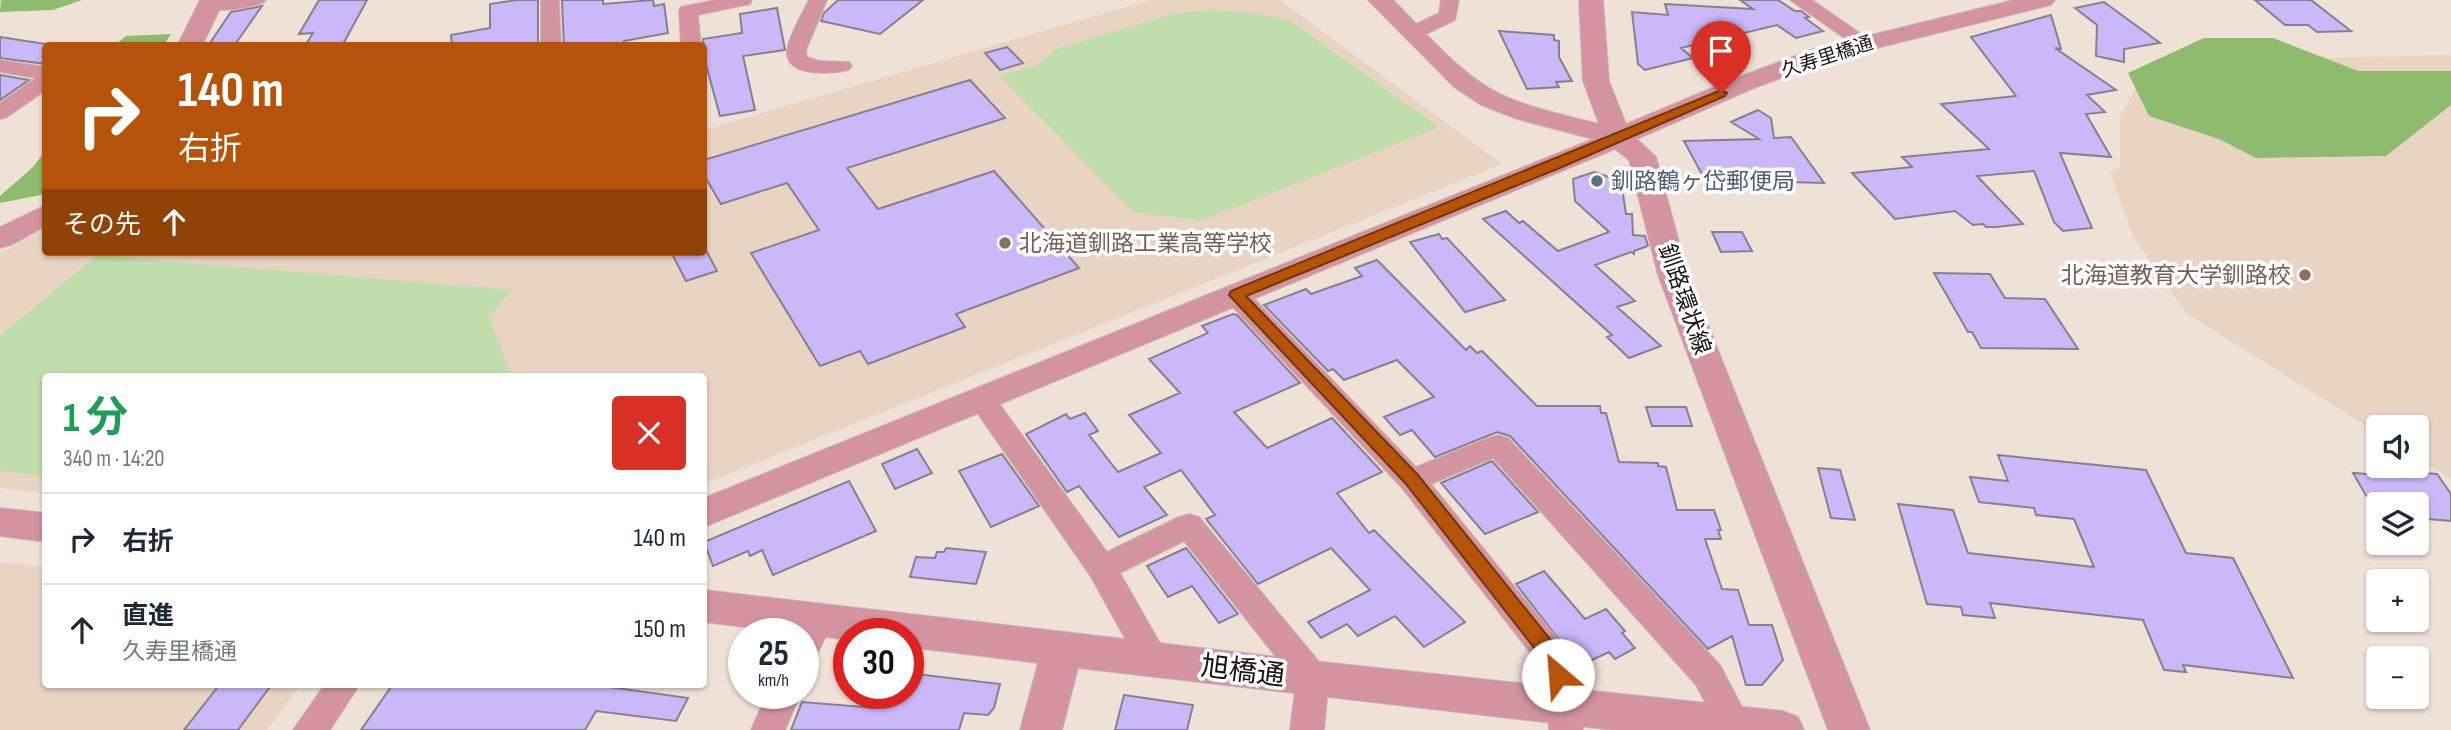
<!DOCTYPE html>
<html lang="ja">
<meta charset="utf-8">
<style>
:root{--surface:#fff;--page:#f2f2f3;--text:#1f2937;--muted:#747a83;--line:#e0e1e3}
body{margin:0;font-family:"Sofia Sans Condensed","Noto Sans JP",sans-serif;background:var(--page);color:var(--text);height:100vh;display:flex;flex-direction:column;font-size:26px;white-space:nowrap}
*{box-sizing:border-box;margin:0}
p{font-size:23px;color:var(--muted)}
.icon{flex:none;width:38px;height:38px;fill:none;stroke:currentColor;stroke-width:2;stroke-linecap:round;stroke-linejoin:round}
.map{position:relative;flex:1;overflow:hidden}
.panel{position:absolute;left:42px;top:373px;width:665px;height:315px;display:flex;flex-direction:column;background:var(--surface);border-radius:7px;box-shadow:0 2px 5px #0004}
.panel>*{flex:none}
.hud{position:absolute;left:42px;top:42px;width:665px;height:214px;border-radius:7px;box-shadow:0 2px 5px #0004;background:#b45309;color:#fff;overflow:hidden}
.fabs{position:absolute;left:2366px;top:415px;display:grid;gap:14px}
.fabs a{display:grid;place-items:center;width:63px;height:63px;border-radius:7px;background:var(--surface);box-shadow:0 2px 5px #0004;font-size:35px}
.speed{position:absolute;left:728px;top:618px;display:flex;gap:14px;font-size:35px;font-weight:700;text-align:center}
.speed>*{display:grid;place-content:center;width:91px;height:91px;border-radius:50%;background:var(--surface);box-shadow:0 2px 5px #0004;line-height:1}
.speed small{font-size:18px;font-weight:400}
.speed .limit{border:10px solid #d22;background:#fff;color:#111}
.pin{position:absolute;display:grid;place-items:center;width:60px;height:60px;color:#fff;margin:-72px -30px;border-radius:50% 50% 50% 0;rotate:-45deg;box-shadow:0 0 7px #0007}
.pin .icon{rotate:45deg}
.me{position:absolute;width:77px;margin:-38px;rotate:333deg;stroke-linejoin:round;filter:drop-shadow(0 0 5px #0008)}
.turn{display:flex;align-items:center;gap:24px;height:147px;padding:0 21px;font-size:32px}
.turn .icon{width:91px;height:91px;stroke-width:2.5}
.turn b{display:block;font-size:49px;line-height:60px}
.then{display:flex;align-items:center;height:66px;padding:0 21px;background:#0003;gap:14px;font-size:26px}
.round{display:grid;place-items:center;flex:none;width:74px;height:74px;border-radius:7px;background:var(--page)}
.summary{display:flex;align-items:center;justify-content:space-between;height:119px;padding:0 21px}
h1{font-size:42px;font-weight:700;line-height:52px;color:#1e9e55}
ul{padding:0;list-style:none}
li{display:flex;align-items:center;gap:21px;height:91px;padding:0 21px;border-top:2px solid var(--line)}
li div{flex:1}
li b{display:block;font-size:26px}
li em{font-style:normal}
.map>svg:first-child{display:block}
</style>
<div class="map">
<svg width="2451" height="730" viewBox="0 0 2451 730">
<rect width="100%" height="100%" fill="#efe1d6"/>
<!-- built -->
<path fill="#e9d4c4" d="M 1150,0 L 1280,0 L 1502,164 L 704,484 L 704,376 L 46,376 L 45,493 L 0,488 L 0,254 L 45,228 L 46,252 L 704,252 L 704,130 Z
M 2451,55 L 2451,479 L 2417,457 L 2417,427 L 2378,427 L 2378,433 L 2186,313 L 2133,236 L 2110,172 L 2120,167 L 2120,118 L 2147,66 L 2214,61 Z
M 0,562 L 45,567 L 46,684 L 301,684 L 267,730 L 0,730 Z"/>
<!-- green -->
<path fill="#bfdeab" d="M 1210,10 L 1253,13 L 1289,20 L 1439,127 L 1201,221 L 1133,212 L 999,76 L 1037,65 L 1057,49 L 1176,13 Z
M 97,255 L 512,290 L 489,317 L 512,376 L 46,376 L 45,476 L 0,471 L 0,336 Z"/>
<!-- forest -->
<path fill="#8ebb6d" d="M 1,0 L 82,0 L 53,10 L 0,12 Z
M 171,34 L 164,45 L 115,45 L 126,36 Z
M 2204,38 L 2273,38 L 2358,71 L 2451,71 L 2451,105 L 2386,156 L 2256,158 L 2219,139 L 2149,116 L 2128,73 Z
M 45,151 L 45,194 L 0,203 L 0,196 L 33,167 Z"/>
<!-- building -->
<path fill="#cab8f9" stroke="#84818f" stroke-width="2" d="M 319,0 L 367,0 L 342,46 L 305,46 L 313,33 L 299,34 Z
M 517,0 L 538,0 L 538,46 L 452,46 L 451,35 L 490,28 L 490,4 Z
M 562,0 L 603,0 L 603,4 L 653,0 L 654,6 L 664,4 L 668,33 L 624,41 L 624,46 L 564,46 Z
M 838,0 L 923,0 L 880,34 L 821,21 L 824,13 Z
M 1740,0 L 1778,0 L 1795,11 L 1801,11 L 1809,17 L 1805,18 L 1823,31 L 1796,38 L 1777,25 L 1681,48 L 1693,58 L 1645,70 L 1638,64 L 1632,12 L 1668,15 L 1665,4 L 1753,9 Z
M 2255,0 L 2311,0 L 2351,31 L 2317,32 L 2308,25 L 2285,25 Z
M 2104,2 L 2160,43 L 2124,49 L 2124,62 L 2096,56 L 2097,25 L 2075,8 Z
M 262,6 L 236,43 L 208,46 L 231,12 Z
M 777,8 L 785,50 L 743,56 L 755,110 L 720,116 L 705,61 L 703,39 L 742,33 L 740,14 Z
M 2051,15 L 2061,49 L 2055,48 L 2116,90 L 2087,95 L 2105,112 L 2086,114 L 2111,157 L 2060,153 L 2092,228 L 2063,231 L 2054,222 L 2034,171 L 1977,176 L 2023,224 L 1996,227 L 1986,227 L 1983,224 L 1973,225 L 1955,211 L 1895,219 L 1852,173 L 1912,167 L 1902,157 L 1989,149 L 1941,104 L 2016,96 L 1971,37 Z
M 1499,31 L 1554,35 L 1554,40 L 1559,41 L 1559,57 L 1572,81 L 1556,82 L 1559,87 L 1527,89 Z
M 0,37 L 46,44 L 46,64 L 0,58 Z
M 1007,47 L 1023,63 L 1000,70 L 985,53 Z
M 0,75 L 29,80 L 0,100 Z
M 970,80 L 1005,118 L 847,168 L 878,209 L 994,171 L 1079,268 L 956,314 L 965,327 L 868,364 L 860,351 L 820,366 L 751,253 L 819,230 L 787,183 L 721,204 L 704,175 L 704,160 Z
M 1758,110 L 1771,118 L 1774,138 L 1791,137 L 1824,183 L 1705,180 L 1684,141 L 1759,139 L 1731,122 Z
M 1594,172 L 1621,181 L 1626,214 L 1632,214 L 1633,235 L 1645,236 L 1648,246 L 1634,251 L 1634,254 L 1631,252 L 1595,265 L 1635,301 L 1617,307 L 1661,346 L 1629,358 L 1607,337 L 1612,335 L 1483,219 L 1506,211 L 1519,223 L 1523,221 L 1558,251 L 1609,232 L 1575,201 L 1573,179 Z
M 1712,232 L 1742,232 L 1752,251 L 1721,252 Z
M 1439,234 L 1442,239 L 1447,238 L 1505,300 L 1465,312 L 1410,242 Z
M 671,252 L 707,252 L 717,271 L 686,281 Z
M 1377,260 L 1466,350 L 1470,346 L 1477,353 L 1482,351 L 1537,406 L 1600,406 L 1601,413 L 1606,413 L 1619,462 L 1658,463 L 1658,466 L 1666,467 L 1677,510 L 1714,510 L 1721,530 L 1718,530 L 1721,539 L 1705,539 L 1722,589 L 1738,590 L 1749,625 L 1772,625 L 1783,660 L 1762,685 L 1746,685 L 1732,636 L 1708,649 L 1510,436 L 1497,432 L 1435,457 L 1412,430 L 1400,435 L 1384,417 L 1434,397 L 1397,360 L 1344,380 L 1333,369 L 1328,371 L 1264,305 L 1306,289 L 1311,294 L 1362,276 L 1355,268 Z
M 1934,273 L 1990,274 L 2005,298 L 2045,299 L 2078,349 L 1981,348 L 1972,332 L 1968,332 Z
M 1233,314 L 1237,315 L 1300,383 L 1234,412 L 1267,448 L 1332,418 L 1382,472 L 1337,493 L 1369,533 L 1374,530 L 1465,622 L 1424,647 L 1395,616 L 1358,636 L 1347,624 L 1321,638 L 1308,622 L 1370,590 L 1331,548 L 1258,584 L 1206,519 L 1215,515 L 1181,470 L 1144,487 L 1167,515 L 1119,537 L 1079,486 L 1067,492 L 1026,434 L 1066,414 L 1070,419 L 1085,413 L 1098,431 L 1089,435 L 1118,472 L 1161,453 L 1129,415 L 1180,393 L 1149,359 L 1208,333 L 1202,326 Z
M 1646,407 L 1686,407 L 1692,426 L 1652,426 Z
M 917,449 L 932,473 L 895,489 L 882,464 Z
M 1002,454 L 1039,506 L 991,527 L 959,471 Z
M 1998,455 L 2146,470 L 2186,553 L 2233,558 L 2293,678 L 2183,665 L 2186,672 L 2164,670 L 2143,620 L 1990,603 L 1995,618 L 1963,615 L 1961,607 L 1927,604 L 1898,504 L 1953,510 L 1968,553 L 2094,567 L 2074,519 L 2036,515 L 2034,508 L 1979,502 L 1970,477 L 2008,481 Z
M 1492,461 L 1538,512 L 1485,534 L 1441,483 Z
M 1818,468 L 1840,470 L 1855,520 L 1831,518 Z
M 2403,472 L 2437,474 L 2451,494 L 2451,521 L 2417,518 L 2417,504 L 2371,504 L 2353,473 L 2407,477 Z
M 849,481 L 876,531 L 773,575 L 762,550 L 750,556 L 748,551 L 713,566 L 704,542 Z
M 946,548 L 986,552 L 976,584 L 910,577 L 916,557 L 935,558 L 937,552 L 944,552 Z
M 1186,548 L 1238,614 L 1219,623 L 1192,586 L 1168,597 L 1147,566 Z
M 1544,571 L 1585,619 L 1606,609 L 1625,631 L 1622,633 L 1635,648 L 1615,659 L 1609,652 L 1579,666 L 1516,584 Z
M 908,673 L 1000,684 L 994,708 L 988,715 L 964,713 L 959,730 L 791,730 L 802,702 L 876,708 L 882,693 L 908,693 Z
M 220,684 L 272,684 L 238,730 L 184,730 Z
M 393,684 L 610,684 L 609,687 L 688,698 L 676,721 L 596,711 L 585,730 L 361,730 Z
M 1124,695 L 1193,705 L 1187,730 L 1115,730 Z"/>
<g fill="none" stroke-linecap="round" stroke-linejoin="round">
<!-- minor casing -->
<g stroke="#c8bcb2" stroke-width="2">
<path id="minor" d="M 207,0 L 266,0 C 258,9 208,14 200,5 Z
M 541,0 L 559,0 L 561,46 L 541,46 Z
M 715,0 L 752,0 L 750,4 L 698,15 L 701,46 L 681,46 L 679,11 L 681,7 Z
M 809,0 L 827,0 L 806,50 L 807,57 L 819,61 L 849,62 L 852,66 L 849,70 C 833,74 786,78 787,52 C 787,39 803,12 809,0 Z
M 1441,0 L 1459,0 L 1455,20 L 1422,36 L 1408,36 L 1405,32 L 1408,28 L 1439,13 Z
M 1790,0 L 1812,0 L 1874,43 L 1871,47 L 1857,47 Z
M 0,60 L 46,67 L 46,90 L 7,117 L 0,119 L 0,103 L 36,78 L 0,72 Z
M 1236,287 L 1245,289 L 1416,467 L 1488,438 L 1498,435 L 1508,438 L 1720,665 L 1752,726 L 1750,730 L 1720,730 L 1696,685 L 1493,458 L 1431,484 L 1566,650 C 1578,674 1582,704 1583,730 L 1549,730 L 1548,706 L 1540,665 L 1402,488 L 1227,301 L 1224,295 L 1227,289 Z
M 980,389 L 990,391 L 1107,552 L 1179,517 L 1189,514 L 1199,517 L 1325,669 L 1329,679 L 1324,730 L 1290,730 L 1296,682 L 1184,541 L 1120,573 L 1169,659 L 1164,669 L 1153,673 L 1142,669 L 1091,577 L 967,398 L 970,391 Z
M 818,606 L 829,610 L 834,619 L 814,661 L 803,664 L 803,634 L 795,634 L 807,610 Z
M 325,684 L 360,684 L 330,730 L 293,730 Z
M 767,693 L 801,693 L 785,730 L 751,730 Z"/>
</g>
<!-- tertiary casing -->
<g stroke="#c8bcb2" stroke-width="2">
<path id="tertiary" d="M 200,0 L 224,0 L 202,46 L 177,46 Z
M 1368,0 L 1393,0 C 1426,32 1459,74 1500,94 C 1531,109 1566,115 1599,124 L 1583,81 L 1579,0 L 1603,0 L 1609,81 L 1626,124 L 1736,78 L 1814,49 L 2014,0 L 2055,0 L 2051,5 L 1832,59 L 1754,88 L 1637,139 L 1656,157 L 1688,275 L 1870,730 L 1828,730 L 1658,275 L 1629,160 L 1615,149 L 704,527 L 704,498 L 1593,139 L 1517,119 L 1481,105 L 1454,87 Z
M 46,205 L 46,226 L 11,245 L 0,248 L 0,227 Z
M 0,508 L 46,513 L 46,542 L 0,536 Z
M 704,590 L 1313,661 L 1783,711 L 1798,717 L 1804,730 L 1613,730 L 1078,668 L 1062,730 L 1020,730 L 1038,663 L 908,647 L 908,634 L 849,634 L 849,640 L 704,622 Z"/>
</g>
<!-- minor -->
<use href="#minor" fill="#d393a0" fill-rule="evenodd"/>
<!-- tertiary -->
<use href="#tertiary" fill="#d393a0" fill-rule="evenodd"/>
</g>
<!-- route -->
<path fill="#b45309" stroke="#753606" stroke-width="2" d="M 1721,90 L 1727,93 L 1725,96 L 1562,167 L 1246,296 L 1418,475 L 1562,654 L 1568,675 L 1565,681 L 1558,684 L 1551,681 L 1546,663 L 1406,484 L 1229,295 L 1231,291 Z"/>
<!-- markers -->
<circle fill="#5c6f8a" stroke="#fff" stroke-width="2.5" cx="1597" cy="181" r="7"/>
<g fill="#8d6e63" stroke="#fff" stroke-width="2.5">
<circle cx="1005" cy="243" r="7"/>
<circle cx="2305" cy="275" r="7"/>
</g>
<g text-anchor="middle" stroke-width="7" stroke-linejoin="round" paint-order="stroke">
<!-- far-street labels -->
<g font-size="19" fill="#17130f" stroke="#fff">
<text transform="translate(1827 56) rotate(-18)" y="7">久寿里橋通</text>
</g>
<!-- service labels -->
<g font-size="23" fill="#4e5e75" stroke="#fff" text-anchor="start">
<text x="1611" y="189">釧路鶴ヶ岱郵便局</text>
</g>
<!-- education labels -->
<g font-size="23" fill="#785e54" stroke="#fff" text-anchor="start">
<text x="1019" y="251">北海道釧路工業高等学校</text>
<text x="2291" y="283" text-anchor="end">北海道教育大学釧路校</text>
</g>
<!-- street labels -->
<g font-size="23" fill="#17130f" stroke="#fff">
<text transform="translate(1685 299) rotate(71)" y="8">釧路環状線</text>
</g>
<!-- near-street labels -->
<g font-size="28" fill="#17130f" stroke="#fff">
<text transform="translate(1243 670) rotate(7)" y="10">旭橋通</text>
</g>
</g>
</svg>
<div class="fabs">
<a><svg class="icon" aria-label="sound" viewBox="0 0 24 24"><path d="M4 9h4l5-4v14l-5-4H4zM17 9q2 3 0 6"/></svg></a>
<a><svg class="icon" aria-label="layers" viewBox="0 0 24 24"><path d="M12 4l9 5-9 5-9-5zM3 14l9 5 9-5"/></svg></a>
<a>+</a>
<a>−</a>
</div>
<div class="speed"><div>25<small>km/h</small></div><div class="limit">30</div></div>
<div class="pin" style="left:1721px;top:93px;background:#d93025"><svg class="icon" aria-label="arrive" viewBox="0 0 24 24"><path d="M6 21V4h12l-3 4 3 4H6"/></svg></div>
<svg class="me" style="left:1558px;top:675px" viewBox="-20 -20 40 40"><circle r="19" fill="#fff"/><path d="M0-13L10 11 0 6-10 11z" fill="#b45309"/></svg>
<div class="hud">
<div class="turn"><svg class="icon" aria-label="right" viewBox="0 0 24 24"><path d="M7 20v-9h11M14 6l5 5-5 5"/></svg><div><b>140 m</b>右折</div></div>
<div class="then">その先<svg class="icon" aria-label="ahead" viewBox="0 0 24 24"><path d="M12 20V5M6 11l6-6 6 6"/></svg></div>
</div>
<section class="panel">
<div class="summary"><div><h1>1 分</h1><p>340 m · 14:20</p></div><a class="round" style="background:#d93025;color:#fff"><svg class="icon" aria-label="close" viewBox="0 0 24 24"><path d="M6 6l12 12M18 6L6 18"/></svg></a></div>
<ul>
<li><svg class="icon" aria-label="right" viewBox="0 0 24 24"><path d="M7 20v-9h11M14 6l5 5-5 5"/></svg><div><b>右折</b></div><em>140 m</em></li>
<li><svg class="icon" aria-label="ahead" viewBox="0 0 24 24"><path d="M12 20V5M6 11l6-6 6 6"/></svg><div><b>直進</b><p>久寿里橋通</p></div><em>150 m</em></li>
</ul>
</section>
</div>
